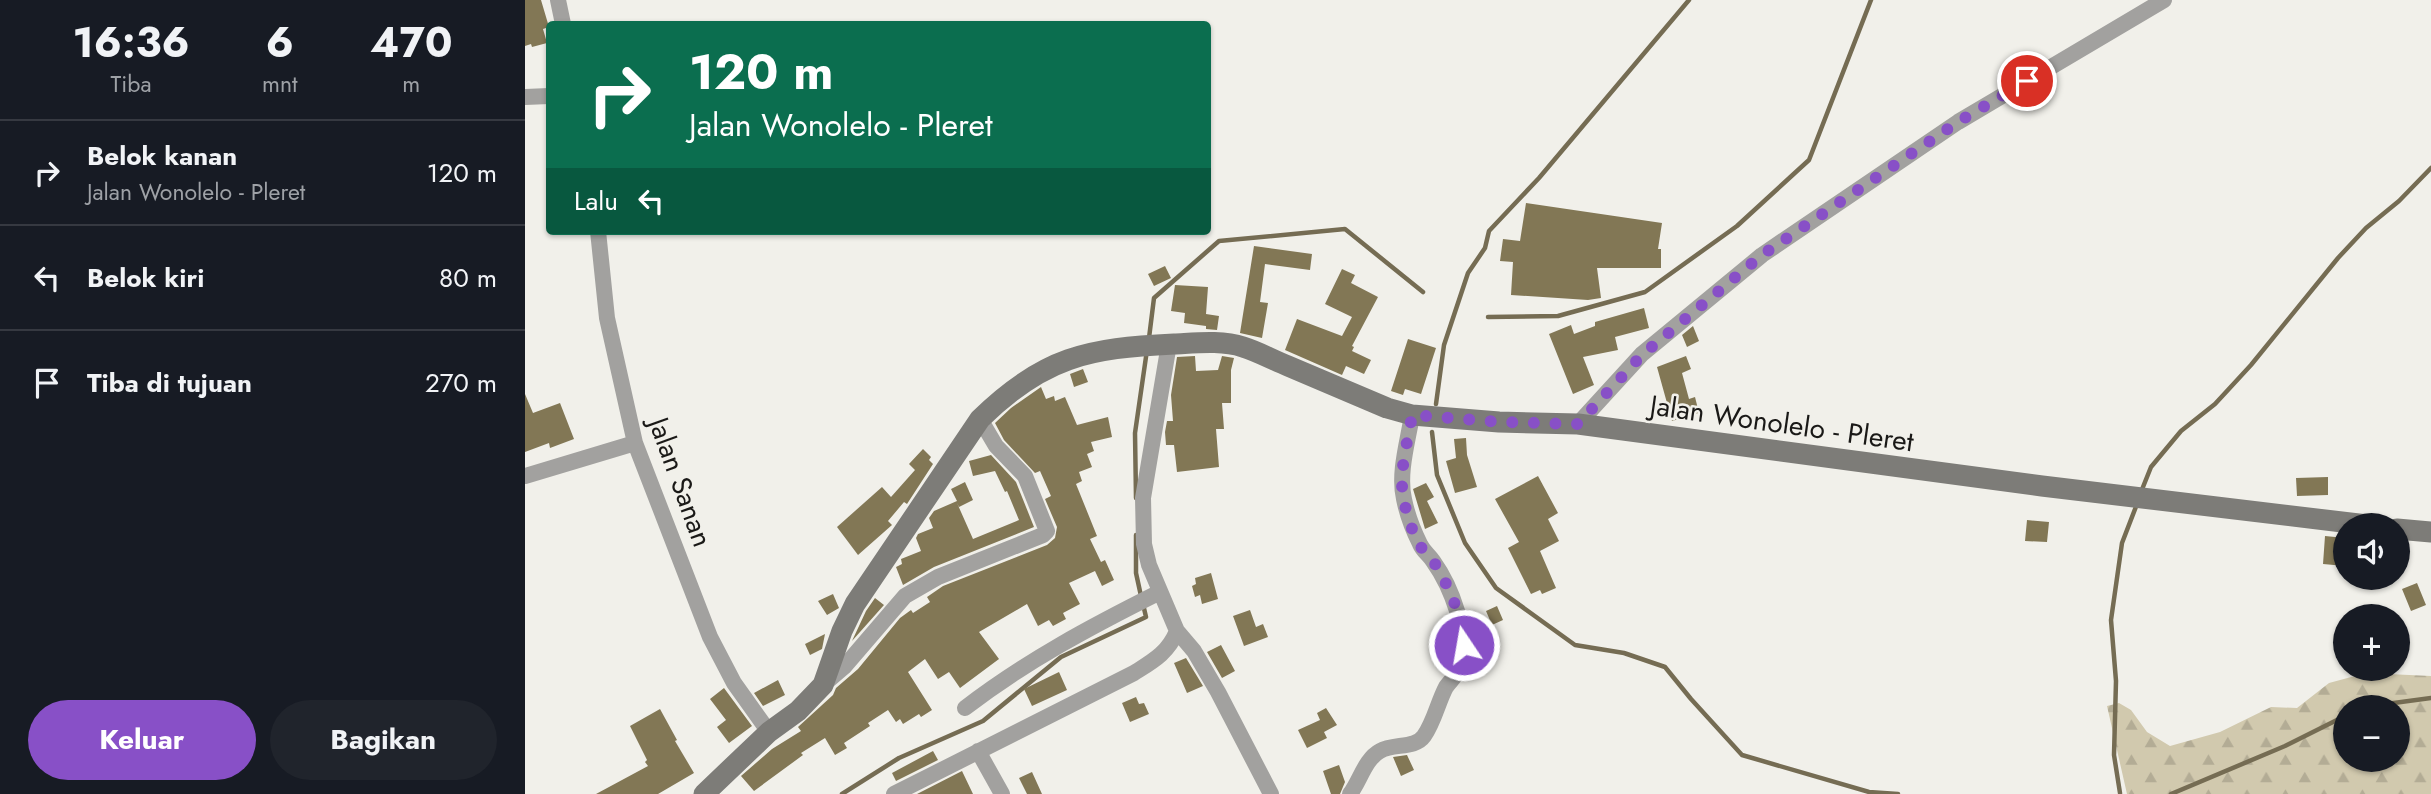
<!DOCTYPE html>
<html lang="id">
<meta charset="utf-8">
<style>
:root{--surface:#171b24;--page:#20242c;--text:#f1f3f6;--muted:#9ea1a6;--line:#363941;--accent:#8850c7}
body{margin:0;font-family:Jost,sans-serif;background:var(--page);color:var(--text);height:100vh;display:flex;flex-direction:column;font-size:26px;white-space:nowrap}
*{box-sizing:border-box;margin:0}
p{font-size:23px;color:var(--muted)}
.icon{flex:none;width:38px;height:38px;fill:none;stroke:currentColor;stroke-width:2;stroke-linecap:round;stroke-linejoin:round}
.map{position:relative;flex:1;overflow:hidden}
.details{display:flex;flex-direction:column;background:var(--surface);width:525px}
.details>*{flex:none}
.hud{position:absolute;left:21px;top:21px;width:665px;height:214px;border-radius:7px;box-shadow:0 2px 5px #0004;background:#0b6e4f;color:#fff;overflow:hidden}
.fabs{position:absolute;left:1808px;top:513px;display:grid;gap:14px}
.fabs a{display:grid;place-items:center;width:77px;height:77px;border-radius:50%;background:var(--surface);box-shadow:0 2px 5px #0004;font-size:35px}
.pin{position:absolute;display:grid;place-items:center;width:60px;height:60px;color:#fff;margin:-30px;border:4px solid #fff;border-radius:50%;box-shadow:0 2px 7px #0007}
.me{position:absolute;width:77px;margin:-38px;rotate:348deg;stroke-linejoin:round;filter:drop-shadow(0 0 5px #0008)}
.turn{display:flex;align-items:center;gap:24px;height:147px;padding:0 28px;font-size:32px}
.turn .icon{width:91px;height:91px;stroke-width:2.5}
.turn b{display:block;font-size:49px;line-height:60px}
.then{display:flex;align-items:center;height:66px;padding:0 28px;background:#0003;gap:14px;font-size:26px}
.eta{display:flex;justify-content:space-evenly;align-items:center;height:119px;text-align:center}
.eta b{font-size:42px;font-weight:700;line-height:49px}
.cta{display:flex;gap:14px;margin-top:auto;padding:14px 28px}
.cta a{flex:1;height:80px;border-radius:42px;background:var(--accent);color:#fff;font-size:28px;font-weight:700;line-height:80px;text-align:center}
.cta a+a{background:var(--page);color:var(--text)}
ul{padding:0;list-style:none}
li{display:flex;align-items:center;gap:21px;height:105px;padding:0 28px;border-top:2px solid var(--line)}
li div{flex:1}
li b{display:block;font-size:26px}
li em{font-style:normal}
main{display:flex;flex:1;min-height:0}
.map>svg:first-child{display:block}
</style>
<main>
<section class="details">
<div class="eta">
<div><b>16:36</b><p>Tiba</p></div>
<div><b>6</b><p>mnt</p></div>
<div><b>470</b><p>m</p></div>
</div>
<ul>
<li><svg class="icon" aria-label="right" viewBox="0 0 24 24"><path d="M7 20v-9h11M14 6l5 5-5 5"/></svg><div><b>Belok kanan</b><p>Jalan Wonolelo - Pleret</p></div><em>120 m</em></li>
<li><svg class="icon" aria-label="left" viewBox="0 0 24 24"><path d="M17 20v-9H6M10 6l-5 5 5 5"/></svg><div><b>Belok kiri</b></div><em>80 m</em></li>
<li><svg class="icon" aria-label="arrive" viewBox="0 0 24 24"><path d="M6 21V4h12l-3 4 3 4H6"/></svg><div><b>Tiba di tujuan</b></div><em>270 m</em></li>
</ul>
<div class="cta"><a>Keluar</a><a>Bagikan</a></div>
</section>
<div class="map">
<svg width="1906" height="794" viewBox="0 0 1906 794">
<defs>
<pattern id="forest-firs" width="22" height="20" patternUnits="userSpaceOnUse" patternTransform="scale(1.75)"><rect width="22" height="20" fill="#d1c9ae"/><path d="M5 1l3.5 6h-7zM16 11l3.5 6h-7z" fill="#b3ac95"/></pattern>
</defs>
<rect width="100%" height="100%" fill="#f1f0ea"/>
<!-- forest -->
<path fill="url(#forest-firs)" fill-rule="evenodd" d="M 1841,673 L 1906,676 L 1906,794 L 1602,794 L 1582,706 L 1594,703 L 1606,710 L 1622,732 L 1645,746 L 1695,732 L 1746,707 L 1772,708 L 1804,683 ZM 1820,707 L 1872,707 L 1872,760 L 1820,760 Z"/>
<g fill="none" stroke-linecap="round" stroke-linejoin="round">
<!-- stream -->
<path stroke="#756c53" stroke-width="4.5" d="M 963,317 L 1033,316 L 1120,292 L 1212,226 L 1284,160 L 1346,0
M 624,338 L 629,298 L 694,241 L 820,229 L 898,292
M 911,404 L 919,345 L 943,273 L 960,248 L 964,231 L 1014,178 L 1164,0
M 907,432 L 912,475 L 940,543 L 971,588 L 1050,645 L 1099,653 L 1140,667 L 1166,699 L 1217,755 L 1344,792 L 1373,794
M 1616,492 L 1626,467 L 1656,431 L 1690,404 L 1726,365 L 1813,258 L 1841,228 L 1874,201 L 1906,168
M 611,498 L 610,433 L 622,350
M 611,535 L 611,573 L 616,596
M 1839,707 L 1906,698
M 1595,793 L 1589,755 L 1591,681 L 1586,620 L 1597,543 L 1612,504
M 317,794 L 374,758 L 458,721 L 536,657 L 621,617 L 618,604
M 1646,794 L 1760,746 L 1820,716"/>
</g>
<!-- building -->
<path fill="#827755" d="M 0,0 L 16,0 L 24,27 L 18,29 L 22,43 L 7,47 L 6,44 L 0,46 Z
M 1001,203 L 1137,223 L 1133,249 L 1136,249 L 1136,268 L 1072,268 L 1076,298 L 1063,300 L 986,295 L 988,262 L 975,261 L 978,239 L 995,241 Z
M 729,246 L 787,254 L 785,270 L 740,264 L 735,302 L 743,303 L 737,338 L 715,333 Z
M 640,266 L 646,278 L 629,286 L 623,274 Z
M 817,269 L 830,275 L 826,283 L 853,297 L 827,346 L 829,347 L 827,351 L 846,360 L 839,374 L 821,366 L 817,375 L 760,350 L 772,319 L 817,336 L 827,317 L 800,304 Z
M 650,285 L 683,287 L 681,314 L 694,316 L 692,330 L 681,329 L 681,326 L 659,323 L 660,313 L 646,311 Z
M 1119,308 L 1124,328 L 1090,337 L 1093,350 L 1058,357 L 1069,385 L 1048,394 L 1024,334 L 1046,325 L 1049,334 L 1070,326 L 1070,322 Z
M 1168,326 L 1174,341 L 1162,347 L 1157,335 Z
M 883,339 L 911,348 L 896,394 L 880,389 L 878,395 L 866,391 Z
M 670,356 L 671,371 L 693,370 L 697,356 L 709,358 L 706,370 L 706,403 L 697,403 L 699,429 L 691,429 L 694,467 L 652,472 L 649,445 L 641,445 L 640,432 L 642,421 L 648,421 L 646,395 L 652,357 Z
M 1161,356 L 1166,369 L 1157,373 L 1164,399 L 1170,397 L 1174,413 L 1147,421 L 1132,367 Z
M 558,369 L 563,382 L 549,387 L 545,374 Z
M 516,387 L 521,399 L 529,396 L 530,401 L 540,397 L 552,425 L 583,417 L 587,437 L 566,442 L 569,451 L 562,454 L 567,467 L 554,472 L 557,481 L 551,484 L 572,536 L 565,539 L 576,562 L 580,560 L 589,580 L 577,586 L 570,571 L 544,583 L 555,604 L 538,613 L 541,619 L 528,626 L 524,620 L 513,626 L 502,604 L 454,632 L 474,659 L 435,688 L 424,672 L 413,679 L 400,659 L 383,672 L 407,710 L 396,717 L 394,714 L 378,724 L 375,719 L 371,722 L 363,710 L 343,723 L 345,726 L 319,743 L 322,748 L 310,755 L 300,738 L 276,753 L 278,755 L 229,791 L 216,776 L 247,749 L 276,731 L 273,727 L 308,695 L 311,688 L 333,669 L 375,618 L 386,610 L 388,613 L 405,602 L 402,597 L 418,586 L 522,545 L 530,538 L 532,527 L 520,499 L 526,496 L 515,471 L 510,473 L 479,440 L 470,423 L 486,408 Z
M 0,394 L 8,413 L 35,403 L 49,439 L 25,448 L 24,443 L 0,452 Z
M 941,438 L 942,455 L 952,487 L 930,493 L 921,461 L 931,458 L 929,439 Z
M 398,449 L 406,457 L 404,460 L 408,464 L 382,504 L 379,502 L 363,521 L 367,525 L 333,555 L 312,527 L 357,487 L 366,497 L 390,470 L 384,464 Z
M 466,455 L 491,482 L 509,527 L 409,567 L 378,585 L 371,567 L 377,564 L 376,559 L 396,551 L 391,538 L 393,534 L 408,528 L 404,518 L 409,511 L 432,501 L 426,489 L 440,482 L 448,500 L 434,507 L 432,503 L 448,539 L 494,520 L 482,491 L 480,492 L 470,471 L 448,476 L 444,461 Z
M 1013,476 L 1033,513 L 1023,519 L 1034,541 L 1015,551 L 1031,588 L 1017,594 L 1015,590 L 1006,594 L 983,548 L 994,542 L 970,499 Z
M 1803,477 L 1803,495 L 1772,496 L 1771,478 Z
M 901,483 L 909,497 L 902,501 L 913,523 L 900,529 L 888,489 Z
M 1502,520 L 1524,522 L 1522,542 L 1500,541 Z
M 1800,536 L 1820,538 L 1820,566 L 1798,564 Z
M 686,573 L 693,599 L 677,604 L 675,595 L 670,597 L 667,586 L 671,584 L 670,578 Z
M 1892,583 L 1901,605 L 1886,611 L 1877,589 Z
M 308,594 L 314,608 L 302,615 L 293,601 Z
M 350,598 L 359,605 L 327,641 L 341,611 Z
M 972,606 L 978,620 L 967,625 L 961,611 Z
M 725,610 L 731,627 L 738,624 L 743,637 L 719,646 L 708,616 Z
M 300,634 L 297,649 L 285,655 L 280,644 Z
M 696,645 L 710,671 L 697,678 L 682,652 Z
M 661,658 L 678,686 L 662,693 L 649,663 Z
M 534,672 L 542,690 L 507,706 L 499,689 Z
M 253,680 L 260,695 L 238,706 L 229,693 Z
M 199,688 L 227,726 L 204,743 L 192,727 L 201,720 L 185,699 Z
M 611,697 L 614,704 L 619,703 L 624,714 L 605,722 L 597,703 Z
M 801,708 L 812,725 L 799,732 L 802,738 L 782,748 L 773,730 L 795,720 L 792,713 Z
M 135,709 L 152,740 L 150,741 L 169,773 L 133,794 L 71,794 L 123,766 L 120,762 L 122,760 L 105,726 Z
M 408,751 L 413,760 L 371,781 L 367,773 Z
M 882,755 L 889,770 L 876,776 L 868,757 Z
M 814,765 L 820,782 L 815,794 L 806,794 L 798,771 Z
M 437,771 L 448,794 L 392,794 Z
M 507,772 L 517,794 L 502,794 L 494,778 Z"/>
<g fill="none" stroke-linecap="round" stroke-linejoin="round">
<!-- street -->
<path stroke="#a2a19f" stroke-width="16" d="M 33,0 L 38,24
M 0,97 L 24,96
M 73,231 L 82,318 L 110,443 L 185,637 L 209,683 L 244,732
M 644,344 L 618,498 L 619,544 L 624,565 L 652,631 L 669,651 L 693,692 L 746,794
M 1053,424 L 1117,354 L 1237,255 L 1433,122 L 1639,0
M 0,476 L 110,443
M 298,685 L 319,667 L 380,596 L 413,577 L 518,535 L 522,531 L 500,476 L 471,446 L 455,419
M 440,708 C 501,661 567,626 635,592
M 453,751 L 477,794
M 369,794 L 609,673 C 628,661 643,653 652,631
M 825,794 C 835,781 840,759 855,751 C 868,743 890,749 899,736 C 909,722 913,702 921,687 C 926,680 933,674 936,666 C 945,635 926,586 908,561 C 904,555 898,551 895,544 C 888,530 882,514 879,499 C 873,473 883,441 887,415"/>
<!-- secondary -->
<path stroke="#7d7c78" stroke-width="21" d="M 1872,529 L 1906,532
M 179,794 L 244,732 L 273,711 L 298,685 L 317,631 L 330,604 L 455,419 C 518,357 563,348 649,344 C 671,343 697,340 718,347 C 734,352 748,360 763,366 C 796,380 829,394 862,408 L 887,415 L 974,422 L 1053,424 L 1517,486 L 1842,525"/>
</g>
<g fill="none" stroke-linecap="round" stroke-linejoin="round">
<!-- route -->
<path stroke="#8850c7" stroke-width="12" stroke-dasharray="0 21.6" d="M 939,645 C 937,617 925,588 910,564 C 906,558 900,553 896,547 C 887,533 881,512 878,496 C 874,470 883,441 887,415 L 975,422 L 1053,424 L 1117,355 L 1237,255 L 1433,122 L 1502,81"/>
</g>
<g text-anchor="middle" stroke-width="5" stroke-linejoin="round" paint-order="stroke">
<!-- street labels -->
<g font-size="28" fill="#1a1917" stroke="#f1f0ea">
<text transform="translate(1257 423) rotate(8)" y="10">Jalan Wonolelo - Pleret</text>
<text transform="translate(156 482) rotate(70)" y="10">Jalan Sanan</text>
</g>
</g>
</svg>
<div class="fabs">
<a><svg class="icon" aria-label="sound" viewBox="0 0 24 24"><path d="M4 9h4l5-4v14l-5-4H4zM17 9q2 3 0 6"/></svg></a>
<a>+</a>
<a>−</a>
</div>
<div class="pin" style="left:1502px;top:81px;background:#d93025"><svg class="icon" aria-label="arrive" viewBox="0 0 24 24"><path d="M6 21V4h12l-3 4 3 4H6"/></svg></div>
<svg class="me" style="left:939px;top:645px" viewBox="-20 -20 40 40"><circle r="17" fill="#8850c7" stroke="#fff" stroke-width="3"/><path d="M0-11L8 9 0 5-8 9z" fill="#fff"/></svg>
<div class="hud">
<div class="turn"><svg class="icon" aria-label="right" viewBox="0 0 24 24"><path d="M7 20v-9h11M14 6l5 5-5 5"/></svg><div><b>120 m</b>Jalan Wonolelo - Pleret</div></div>
<div class="then">Lalu<svg class="icon" aria-label="left" viewBox="0 0 24 24"><path d="M17 20v-9H6M10 6l-5 5 5 5"/></svg></div>
</div>
</div>
</main>
